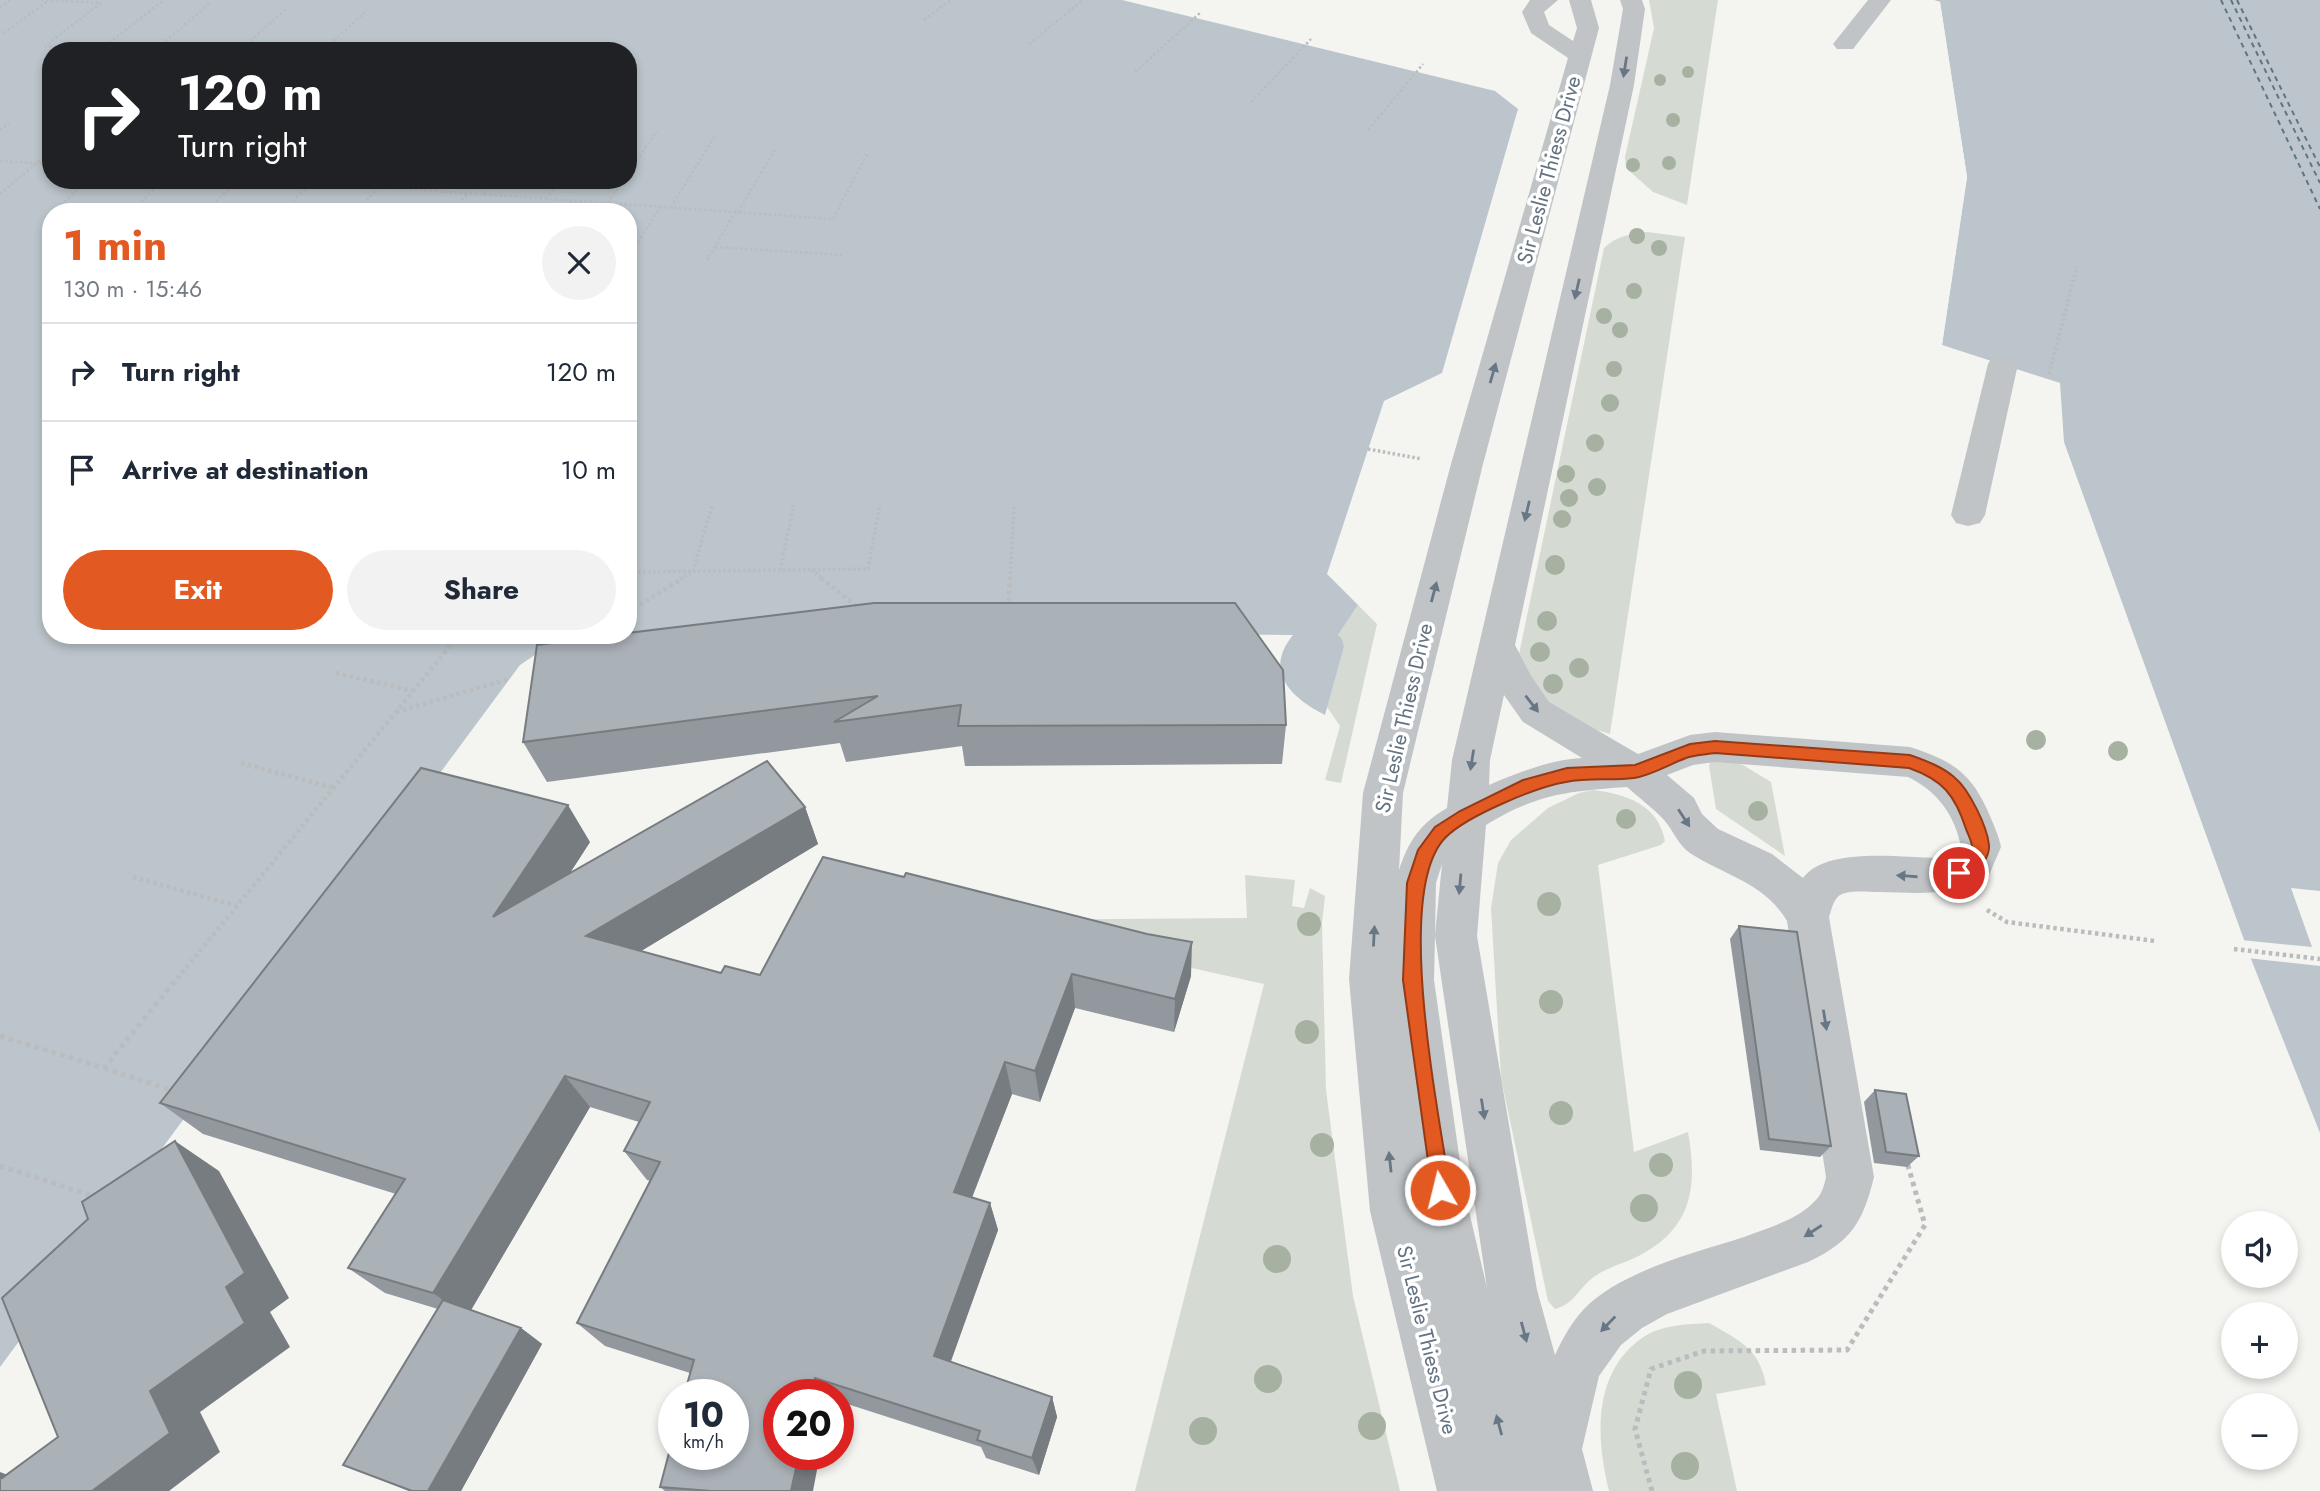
<!DOCTYPE html>
<meta charset="utf-8">
<style>
:root{--surface:#fff;--page:#f2f2f3;--text:#1f2937;--muted:#747a83;--line:#e0e1e3;--accent:#e35922}
body{margin:0;font-family:Jost,sans-serif;background:var(--page);color:var(--text);height:100vh;display:flex;flex-direction:column;font-size:26px;white-space:nowrap}
*{box-sizing:border-box;margin:0}
p{font-size:23px;color:var(--muted)}
.icon{flex:none;width:38px;height:38px;fill:none;stroke:currentColor;stroke-width:2;stroke-linecap:round;stroke-linejoin:round}
.map{position:relative;flex:1;overflow:hidden}
.drawer{position:absolute;left:42px;top:203px;width:595px;height:441px;display:flex;flex-direction:column;background:var(--surface);border-radius:28px;box-shadow:0 4px 10px #0003}
.drawer>*{flex:none}
.banner{position:absolute;left:42px;top:42px;width:595px;height:147px;border-radius:28px;box-shadow:0 4px 10px #0003;background:#202124;color:#fff;overflow:hidden}
.buttons{position:absolute;left:2221px;top:1211px;display:grid;gap:14px}
.buttons a{display:grid;place-items:center;width:77px;height:77px;border-radius:50%;background:var(--surface);box-shadow:0 4px 10px #0003;font-size:35px}
.speed{position:absolute;left:658px;top:1379px;display:flex;gap:14px;font-size:35px;font-weight:700;text-align:center}
.speed>*{display:grid;place-content:center;width:91px;height:91px;border-radius:50%;background:var(--surface);box-shadow:0 4px 10px #0003;line-height:1}
.speed small{font-size:18px;font-weight:400}
.speed .limit{border:10px solid #d22;background:#fff;color:#111}
.pin{position:absolute;display:grid;place-items:center;width:60px;height:60px;color:#fff;margin:-30px;border:4px solid #fff;border-radius:50%;box-shadow:0 2px 7px #0007}
.me{position:absolute;width:77px;margin:-38px;rotate:352deg;stroke-linejoin:round;filter:drop-shadow(0 0 5px #0008)}
.turn{display:flex;align-items:center;gap:24px;height:147px;padding:0 21px;font-size:32px}
.turn .icon{width:91px;height:91px;stroke-width:2.5}
.turn b{display:block;font-size:49px;line-height:60px}
.round{display:grid;place-items:center;flex:none;width:74px;height:74px;border-radius:37px;background:var(--page)}
.headline{display:flex;align-items:center;justify-content:space-between;height:119px;padding:0 21px}
h1{font-size:42px;font-weight:700;line-height:52px;color:var(--accent)}
.action{display:flex;gap:14px;margin-top:auto;padding:14px 21px}
.action a{flex:1;height:80px;border-radius:42px;background:var(--accent);color:#fff;font-size:28px;font-weight:700;line-height:80px;text-align:center}
.action a+a{background:var(--page);color:var(--text)}
ul{padding:0;list-style:none}
li{display:flex;align-items:center;gap:21px;height:98px;padding:0 21px;border-top:2px solid var(--line)}
li div{flex:1}
li b{display:block;font-size:26px}
li em{font-style:normal}
.map>svg:first-child{display:block}
</style>
<div class="map">
<svg width="2320" height="1491" viewBox="0 0 2320 1491">
<rect width="100%" height="100%" fill="#f4f5f0"/>
<!-- green -->
<path fill="#d5dbd2" d="M 1649,0 L 1718,0 L 1687,205 L 1653,192 L 1626,168 L 1625,157 L 1654,28 Z
M 1648,232 L 1685,237 L 1610,734 C 1560,719 1536,705 1519,654 L 1604,248 C 1618,235 1631,234 1648,232 Z
M 1358,605 L 1377,624 L 1341,783 L 1325,780 L 1340,726 L 1327,707 L 1344,647 L 1338,635 Z
M 1725,760 L 1743,765 L 1771,782 L 1785,856 L 1716,809 L 1709,766 L 1711,761 Z
M 1593,790 C 1626,794 1658,804 1665,841 L 1661,845 L 1598,865 L 1634,1152 L 1688,1132 C 1697,1182 1694,1225 1644,1253 C 1629,1262 1610,1266 1595,1276 C 1580,1286 1574,1305 1555,1309 L 1548,1301 L 1501,1078 L 1491,908 L 1498,863 L 1511,840 L 1548,808 L 1579,793 Z
M 1245,875 L 1295,880 L 1292,906 L 1304,908 L 1310,888 L 1325,896 L 1322,923 L 1326,1090 L 1353,1296 L 1400,1491 L 1135,1491 L 1264,984 L 974,920 L 1247,918 Z
M 1709,1323 C 1740,1341 1759,1348 1766,1385 L 1716,1394 L 1737,1491 L 1609,1491 C 1596,1439 1592,1373 1642,1338 C 1660,1325 1688,1324 1709,1323 Z"/>
<!-- water -->
<path fill="#bbc5cb" fill-rule="evenodd" d="M 0,0 L 1122,0 L 1495,91 L 1518,109 L 1442,373 L 1384,401 L 1327,574 L 1358,605 L 1338,635 L 1342,639 L 1344,647 L 1325,715 C 1289,697 1264,670 1293,635 L 1006,633 L 557,640 L 520,665 L 0,1367 ZM 51,51 L 628,51 L 628,180 L 51,180 ZM 51,212 L 628,212 L 628,635 L 51,635 Z
M 1934,0 L 2320,0 L 2320,1133 L 2251,959 L 2064,442 L 2060,383 L 1942,345 L 1967,177 L 1940,2 Z"/>
<!-- pier -->
<path fill="#f4f5f0" d="M 1931,0 L 1940,2 L 1967,177 L 1942,345 L 1950,348 L 1949,351 L 1939,345 L 1964,177 L 1937,4 Z
M 2291,888 L 2320,891 L 2320,966 L 2247,958 L 2241,940 L 2312,947 Z"/>
<g fill="none" stroke-linecap="round" stroke-linejoin="round">
<!-- ferry -->
<path stroke="#5f757f" stroke-width="2" stroke-dasharray="5 4.5" stroke-linecap="butt" d="M 2221,0 L 2320,209
M 2231,0 L 2320,183
M 2237,0 L 2320,167"/>
<!-- path-far3 -->
<path stroke="#babcbe" stroke-width="2.5" stroke-dasharray="2.5 2.5" stroke-linecap="butt" d="M 41,0 L 101,3 L 45,46 L 127,51
M 0,7 L 10,0
M 924,20 L 951,0
M 4,33 L 48,1
M 1029,44 L 1083,0
M 101,49 L 164,0
M 154,51 L 210,3
M 239,51 L 287,8
M 323,51 L 365,12
M 1135,72 L 1201,12
M 1251,102 L 1311,39
M 0,130 L 9,123
M 1368,130 L 1423,64
M 0,161 L 51,164
M 628,173 L 657,131
M 280,180 L 833,219 L 867,154
M 0,194 L 51,151
M 483,194 L 494,180
M 546,199 L 560,180
M 608,203 L 623,180
M 671,207 L 715,136
M 53,212 L 89,180
M 130,212 L 164,180
M 205,212 L 238,180
M 282,212 L 311,183
M 357,212 L 378,187
M 452,212 L 467,194
M 563,212 L 571,201
M 738,212 L 776,148
M 715,247 L 843,255
M 630,255 L 660,207
M 709,257 L 735,212"/>
<!-- path-far2 -->
<path stroke="#babcbe" stroke-width="3.5" stroke-dasharray="2.5 2.5" stroke-linecap="butt" d="M 707,260 L 710,256
M 2049,374 L 2077,267
M 1368,449 L 1422,459
M 780,570 L 794,505
M 811,570 L 823,579
M 628,572 L 868,569 L 880,505
M 680,579 L 693,571 L 712,506
M 1010,579 L 1014,506"/>
<!-- path-far1 -->
<path stroke="#babcbe" stroke-width="4.5" stroke-dasharray="3.5 3.5" stroke-linecap="butt" d="M 821,578 L 859,608
M 1008,608 L 1010,578
M 628,612 L 683,578
M 585,640 L 592,635
M 336,673 L 413,691
M 396,712 L 509,679
M 241,763 L 334,788
M 133,877 L 237,906
M 1987,910 L 2007,922 L 2155,941
M 2234,949 L 2320,959
M 173,984 L 459,635"/>
<!-- path -->
<path stroke="#babcbe" stroke-width="5" stroke-dasharray="4.5 4.5" stroke-linecap="butt" d="M 0,1036 L 104,1068 L 174,982
M 104,1068 L 173,1091
M 0,1166 L 96,1197
M 1652,1491 L 1635,1429 L 1651,1369 L 1704,1351 L 1847,1350 L 1925,1225 L 1907,1162"/>
<!-- minor -->
<path fill="#c0c4c7" fill-rule="evenodd" d="M 1530,0 L 1558,0 L 1544,12 L 1549,25 L 1573,41 L 1577,28 L 1569,0 L 1591,0 L 1599,28 L 1483,464 L 1403,793 L 1399,870 C 1409,840 1420,824 1447,808 L 1452,760 L 1610,85 L 1623,9 L 1620,0 L 1642,0 L 1645,9 L 1634,85 L 1515,645 L 1530,674 L 1549,702 L 1638,754 L 1690,735 L 1715,732 L 1910,747 C 1953,761 1972,773 1990,816 C 1994,826 1999,836 2001,847 L 1989,875 C 1954,897 1919,893 1879,892 C 1868,892 1852,890 1842,894 C 1833,898 1832,909 1829,917 L 1874,1177 C 1863,1222 1851,1242 1808,1262 L 1667,1314 L 1642,1328 L 1621,1345 L 1599,1376 L 1582,1449 L 1593,1491 L 1437,1491 L 1370,1211 L 1349,979 L 1363,793 L 1451,464 L 1568,58 L 1531,33 L 1522,12 ZM 1504,695 L 1523,722 L 1582,758 C 1550,760 1519,772 1489,785 L 1490,760 ZM 1715,762 L 1908,777 C 1937,791 1955,815 1961,847 L 1952,856 L 1938,858 C 1902,858 1827,846 1803,878 L 1772,854 L 1718,829 L 1702,814 L 1694,798 L 1667,775 L 1693,765 ZM 1627,787 C 1639,798 1653,808 1664,820 C 1674,831 1677,844 1690,853 C 1725,876 1764,882 1787,921 L 1826,1177 C 1824,1186 1822,1194 1815,1201 C 1797,1220 1768,1228 1744,1237 C 1694,1253 1621,1271 1584,1309 C 1571,1323 1563,1338 1555,1355 L 1537,1290 L 1477,936 L 1486,825 C 1536,794 1569,791 1627,787 ZM 1442,864 L 1435,935 L 1436,883 ZM 1435,936 L 1487,1288 L 1464,1190 L 1434,980 Z
M 1868,0 L 1891,0 L 1853,49 L 1837,49 L 1833,44 Z
M 2003,355 L 2014,357 L 2018,364 L 1985,515 L 1980,523 L 1968,526 L 1956,523 L 1951,515 L 1988,364 L 1992,357 Z"/>
</g>
<!-- trees -->
<g fill="#a6b1a2">
<circle cx="1688" cy="72" r="6"/>
<circle cx="1660" cy="80" r="6"/>
<circle cx="1673" cy="120" r="7"/>
<circle cx="1669" cy="163" r="7"/>
<circle cx="1633" cy="165" r="7"/>
<circle cx="1637" cy="236" r="8"/>
<circle cx="1659" cy="248" r="8"/>
<circle cx="1634" cy="291" r="8"/>
<circle cx="1604" cy="316" r="8"/>
<circle cx="1620" cy="330" r="8"/>
<circle cx="1614" cy="369" r="8"/>
<circle cx="1610" cy="403" r="9"/>
<circle cx="1595" cy="443" r="9"/>
<circle cx="1566" cy="474" r="9"/>
<circle cx="1597" cy="487" r="9"/>
<circle cx="1569" cy="498" r="9"/>
<circle cx="1562" cy="519" r="9"/>
<circle cx="1555" cy="565" r="10"/>
<circle cx="1547" cy="621" r="10"/>
<circle cx="1540" cy="652" r="10"/>
<circle cx="1579" cy="668" r="10"/>
<circle cx="1553" cy="684" r="10"/>
<circle cx="2036" cy="740" r="10"/>
<circle cx="2118" cy="751" r="10"/>
<circle cx="1758" cy="811" r="10"/>
<circle cx="1626" cy="819" r="10"/>
<circle cx="1549" cy="904" r="12"/>
<circle cx="1309" cy="924" r="12"/>
<circle cx="1551" cy="1002" r="12"/>
<circle cx="1307" cy="1032" r="12"/>
<circle cx="1561" cy="1113" r="12"/>
<circle cx="1322" cy="1145" r="12"/>
<circle cx="1661" cy="1165" r="12"/>
<circle cx="1644" cy="1208" r="14"/>
<circle cx="1277" cy="1259" r="14"/>
<circle cx="1268" cy="1379" r="14"/>
<circle cx="1688" cy="1385" r="14"/>
<circle cx="1372" cy="1426" r="14"/>
<circle cx="1203" cy="1431" r="14"/>
<circle cx="1685" cy="1466" r="14"/>
</g>
<!-- wall -->
<path fill="#92989d" d="M 537,645 L 1286,725 L 1282,764 L 965,766 L 962,746 L 846,762 L 840,743 L 547,782 L 523,742 Z
M 805,807 L 818,844 L 641,951 L 721,973 L 760,975 L 823,857 L 1191,976 L 1174,1032 L 1075,1008 L 1040,1102 L 1012,1094 L 972,1198 L 990,1203 L 998,1230 L 950,1362 L 1052,1397 L 1057,1417 L 1039,1475 L 986,1458 L 981,1447 L 838,1401 L 838,1395 L 779,1395 L 813,1491 L 665,1491 L 660,1487 L 690,1373 L 605,1346 L 577,1323 L 651,1181 L 647,1180 L 624,1151 L 639,1122 L 590,1107 L 471,1310 L 521,1328 L 542,1344 L 461,1491 L 409,1491 L 343,1465 L 438,1309 L 385,1293 L 348,1268 L 396,1194 L 203,1134 L 160,1103 L 590,842 L 570,873 Z
M 1739,926 L 1831,1146 L 1820,1157 L 1760,1150 L 1730,939 Z
M 1875,1090 L 1919,1156 L 1907,1167 L 1874,1163 L 1864,1102 Z"/>
<!-- shaded-wall -->
<path fill="#777c80" d="M 568,805 L 590,842 L 519,952 L 493,917 Z
M 805,807 L 818,844 L 608,971 L 586,936 Z
M 1192,942 L 1191,976 L 1174,1032 L 1175,999 Z
M 1072,974 L 1075,1008 L 1040,1102 L 1035,1071 Z
M 1005,1062 L 1012,1094 L 963,1220 L 954,1192 Z
M 565,1076 L 590,1107 L 467,1317 L 433,1293 Z
M 175,1141 L 219,1171 L 289,1298 L 270,1312 L 290,1347 L 200,1412 L 220,1452 L 169,1491 L 92,1491 L 150,1391 L 226,1287 Z
M 990,1203 L 998,1230 L 945,1378 L 934,1356 Z
M 521,1328 L 542,1344 L 461,1491 L 428,1491 Z
M 815,1378 L 828,1395 L 811,1395 Z
M 1052,1397 L 1057,1417 L 1039,1475 L 1032,1458 Z
M 799,1454 L 820,1454 L 813,1491 L 791,1491 Z
M 0,1472 L 50,1491 L 0,1477 Z"/>
<!-- building -->
<path fill="#aab1b7" stroke="#777c80" stroke-width="2" d="M 874,603 L 1235,603 L 1283,670 L 1286,725 L 958,726 L 961,705 L 834,722 L 878,696 L 523,742 L 537,645 L 612,635 L 628,635 L 628,633 Z
M 767,761 L 805,807 L 586,936 L 721,973 L 725,966 L 760,975 L 823,857 L 904,877 L 906,873 L 1147,934 L 1192,942 L 1175,999 L 1072,974 L 1035,1071 L 1005,1062 L 954,1192 L 990,1203 L 934,1356 L 1052,1397 L 1032,1458 L 977,1440 L 980,1431 L 815,1378 L 811,1395 L 779,1395 L 779,1454 L 799,1454 L 791,1491 L 711,1491 L 660,1487 L 674,1434 L 674,1454 L 733,1454 L 733,1395 L 684,1395 L 694,1360 L 577,1323 L 660,1162 L 624,1151 L 650,1102 L 565,1076 L 433,1293 L 348,1268 L 405,1179 L 160,1103 L 421,768 L 568,805 L 493,917 Z
M 1739,926 L 1797,932 L 1831,1146 L 1769,1139 Z
M 1875,1090 L 1906,1094 L 1919,1156 L 1886,1152 Z
M 175,1141 L 245,1273 L 226,1287 L 245,1323 L 150,1391 L 170,1433 L 92,1491 L 0,1491 L 0,1477 L 2,1478 L 58,1437 L 2,1298 L 88,1219 L 82,1202 Z
M 443,1300 L 521,1328 L 428,1491 L 412,1491 L 343,1465 Z"/>
<!-- one-way arrows -->
<defs><path id="oneway-solid" d="M-6-.8H1V-3.2L6.5 0L1 3.2V.8H-6Z" transform="scale(1.75)"/></defs>
<g fill="#687785">
<use href="#oneway-solid" transform="translate(1625 67) rotate(99)"/>
<use href="#oneway-solid" transform="translate(1577 289) rotate(103)"/>
<use href="#oneway-solid" transform="translate(1493 373) rotate(-74)"/>
<use href="#oneway-solid" transform="translate(1527 511) rotate(103)"/>
<use href="#oneway-solid" transform="translate(1434 592) rotate(-75)"/>
<use href="#oneway-solid" transform="translate(1532 704) rotate(52)"/>
<use href="#oneway-solid" transform="translate(1472 760) rotate(99)"/>
<use href="#oneway-solid" transform="translate(1684 818) rotate(57)"/>
<use href="#oneway-solid" transform="translate(1907 876) rotate(-176)"/>
<use href="#oneway-solid" transform="translate(1460 884) rotate(95)"/>
<use href="#oneway-solid" transform="translate(1374 936) rotate(-87)"/>
<use href="#oneway-solid" transform="translate(1825 1020) rotate(81)"/>
<use href="#oneway-solid" transform="translate(1483 1109) rotate(81)"/>
<use href="#oneway-solid" transform="translate(1390 1162) rotate(-96)"/>
<use href="#oneway-solid" transform="translate(1813 1231) rotate(147)"/>
<use href="#oneway-solid" transform="translate(1608 1324) rotate(134)"/>
<use href="#oneway-solid" transform="translate(1524 1332) rotate(75)"/>
<use href="#oneway-solid" transform="translate(1499 1425) rotate(-105)"/>
</g>
<!-- route -->
<path fill="#e35922" stroke="#943a16" stroke-width="2" d="M 1715,741 L 1910,755 C 1926,761 1941,766 1954,777 C 1969,789 1987,826 1989,845 C 1990,856 1981,867 1973,873 C 1966,878 1962,881 1953,878 L 1951,873 C 1955,863 1970,861 1972,849 C 1973,843 1968,835 1966,829 C 1955,795 1943,780 1909,768 L 1715,753 C 1707,754 1697,755 1689,757 C 1671,763 1653,775 1634,778 C 1612,781 1588,777 1566,782 C 1536,787 1467,816 1446,837 C 1392,890 1440,1116 1450,1190 L 1447,1197 L 1440,1200 L 1433,1197 L 1403,980 L 1407,883 L 1418,850 L 1435,827 L 1460,811 L 1523,780 L 1567,768 L 1635,765 L 1690,744 Z"/>
<g text-anchor="middle" stroke-width="7" stroke-linejoin="round" paint-order="stroke">
<!-- street labels -->
<g font-size="21" fill="#637382" stroke="#fff">
<text transform="translate(1549 170) rotate(-75)" y="7">Sir Leslie Thiess Drive</text>
<text transform="translate(1404 718) rotate(-77)" y="7">Sir Leslie Thiess Drive</text>
<text transform="translate(1427 1340) rotate(76)" y="7">Sir Leslie Thiess Drive</text>
</g>
</g>
</svg>
<div class="buttons">
<a><svg class="icon" aria-label="sound" viewBox="0 0 24 24"><path d="M4 9h4l5-4v14l-5-4H4zM17 9q2 3 0 6"/></svg></a>
<a>+</a>
<a>−</a>
</div>
<div class="speed"><div>10<small>km/h</small></div><div class="limit">20</div></div>
<div class="pin" style="left:1959px;top:873px;background:#d93025"><svg class="icon" aria-label="arrive" viewBox="0 0 24 24"><path d="M6 21V4h12l-3 4 3 4H6"/></svg></div>
<svg class="me" style="left:1440px;top:1190px" viewBox="-20 -20 40 40"><circle r="17" fill="#e35922" stroke="#fff" stroke-width="3"/><path d="M0-11L8 9 0 5-8 9z" fill="#fff"/></svg>
<div class="banner">
<div class="turn"><svg class="icon" aria-label="right" viewBox="0 0 24 24"><path d="M7 20v-9h11M14 6l5 5-5 5"/></svg><div><b>120 m</b>Turn right</div></div>
</div>
<section class="drawer">
<div class="headline"><div><h1>1 min</h1><p>130 m · 15:46</p></div><a class="round"><svg class="icon" aria-label="close" viewBox="0 0 24 24"><path d="M6 6l12 12M18 6L6 18"/></svg></a></div>
<ul>
<li><svg class="icon" aria-label="right" viewBox="0 0 24 24"><path d="M7 20v-9h11M14 6l5 5-5 5"/></svg><div><b>Turn right</b></div><em>120 m</em></li>
<li><svg class="icon" aria-label="arrive" viewBox="0 0 24 24"><path d="M6 21V4h12l-3 4 3 4H6"/></svg><div><b>Arrive at destination</b></div><em>10 m</em></li>
</ul>
<div class="action"><a>Exit</a><a>Share</a></div>
</section>
</div>
